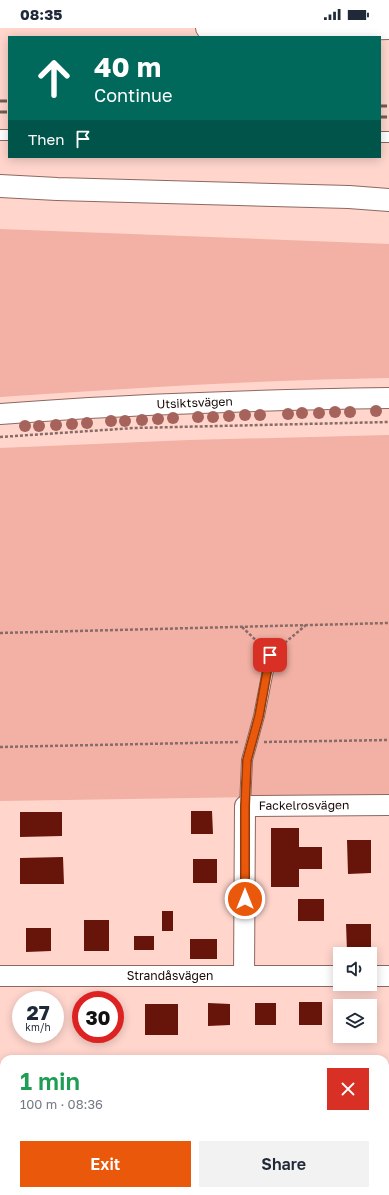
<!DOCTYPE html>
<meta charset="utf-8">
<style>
:root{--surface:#fff;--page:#f2f2f3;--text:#1f2937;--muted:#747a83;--accent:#ea580c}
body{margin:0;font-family:"Golos Text",sans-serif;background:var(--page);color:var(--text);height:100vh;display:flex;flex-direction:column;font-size:15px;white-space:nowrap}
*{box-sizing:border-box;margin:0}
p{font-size:13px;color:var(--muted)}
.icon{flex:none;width:22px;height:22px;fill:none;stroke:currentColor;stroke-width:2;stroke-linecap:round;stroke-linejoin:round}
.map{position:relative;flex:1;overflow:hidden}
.sheet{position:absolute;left:0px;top:1027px;width:389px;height:140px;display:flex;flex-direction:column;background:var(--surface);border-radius:12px 12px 0 0;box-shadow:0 2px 10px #0003}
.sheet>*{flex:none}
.hud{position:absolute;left:8px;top:8px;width:373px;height:122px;border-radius:0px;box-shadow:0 2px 10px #0003;background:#00695c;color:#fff;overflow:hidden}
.tools{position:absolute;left:333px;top:919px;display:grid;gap:8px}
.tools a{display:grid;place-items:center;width:44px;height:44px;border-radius:0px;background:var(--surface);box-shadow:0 2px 10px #0003;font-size:20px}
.speed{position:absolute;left:12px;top:963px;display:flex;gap:8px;font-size:20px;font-weight:700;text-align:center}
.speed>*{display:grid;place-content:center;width:52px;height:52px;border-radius:50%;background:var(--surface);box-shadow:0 2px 10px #0003;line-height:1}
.speed small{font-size:10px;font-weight:400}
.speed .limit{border:6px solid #d22;background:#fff;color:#111}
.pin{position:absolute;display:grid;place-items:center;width:34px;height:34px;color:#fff;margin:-17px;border-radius:8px;box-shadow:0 2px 6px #0006}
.me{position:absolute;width:44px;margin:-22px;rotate:0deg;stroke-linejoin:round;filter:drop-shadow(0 0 3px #0008)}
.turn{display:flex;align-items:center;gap:14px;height:84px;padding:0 20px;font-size:18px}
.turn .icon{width:52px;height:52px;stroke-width:2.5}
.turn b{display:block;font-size:28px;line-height:34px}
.then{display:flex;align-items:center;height:38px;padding:0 20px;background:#0003;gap:8px;font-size:15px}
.round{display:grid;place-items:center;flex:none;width:42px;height:42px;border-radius:0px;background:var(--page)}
.head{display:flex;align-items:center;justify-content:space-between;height:68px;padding:0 20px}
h1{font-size:24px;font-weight:600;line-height:30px;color:#1e9e55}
.action{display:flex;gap:8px;margin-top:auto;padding:8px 20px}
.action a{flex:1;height:46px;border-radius:0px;background:var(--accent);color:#fff;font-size:16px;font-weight:600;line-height:46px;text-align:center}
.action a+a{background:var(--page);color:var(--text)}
.status{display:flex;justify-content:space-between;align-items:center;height:28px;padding:0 20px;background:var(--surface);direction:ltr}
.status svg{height:11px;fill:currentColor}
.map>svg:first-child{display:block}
</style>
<div class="status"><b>08:35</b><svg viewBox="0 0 49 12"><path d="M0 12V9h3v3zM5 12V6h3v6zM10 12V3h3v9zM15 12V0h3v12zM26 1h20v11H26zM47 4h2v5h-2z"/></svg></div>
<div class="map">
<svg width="389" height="1167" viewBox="0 0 389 1167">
<rect width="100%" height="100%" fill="#ffd5cc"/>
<!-- green -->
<path fill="#f3b0a4" d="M 0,201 L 389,216 L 389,350 C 259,352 130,360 0,369 Z
M 389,407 L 389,767 L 0,773 L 0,420 L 189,412 Z"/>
<!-- building -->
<path fill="#67140a" d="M 191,783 L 212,783 L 213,806 L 191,806 Z
M 20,784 L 62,784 L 62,808 L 20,809 Z
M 271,800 L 299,800 L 299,819 L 322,819 L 322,841 L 299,841 L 299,859 L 271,859 Z
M 347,812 L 371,812 L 371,845 L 348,846 Z
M 63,829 L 64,856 L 20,856 L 20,830 Z
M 193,831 L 217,831 L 217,855 L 193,855 Z
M 298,871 L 324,871 L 324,893 L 298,893 Z
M 162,883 L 173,883 L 173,903 L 162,903 Z
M 84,892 L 109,892 L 109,923 L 84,923 Z
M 346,896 L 371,896 L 371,922 L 347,923 Z
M 26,900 L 51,900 L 51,923 L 26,924 Z
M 134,908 L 154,908 L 154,922 L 134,922 Z
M 190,911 L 217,911 L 217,931 L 190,931 Z
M 299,974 L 322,974 L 322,997 L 299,997 Z
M 346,974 L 367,974 L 367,978 L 346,978 Z
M 16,975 L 21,975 L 21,998 L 16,998 Z
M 208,975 L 230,976 L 230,997 L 208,998 Z
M 255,975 L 276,975 L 276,997 L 255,997 Z
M 145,976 L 178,976 L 178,1007 L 145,1007 Z
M 0,1077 L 4,1077 L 4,1097 L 0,1097 Z
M 68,1163 L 83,1163 L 83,1167 L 68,1167 Z
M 148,1163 L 163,1163 L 163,1167 L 137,1167 L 137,1165 L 148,1165 Z
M 228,1163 L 243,1163 L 243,1167 L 217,1167 L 217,1165 L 228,1165 Z
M 312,1163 L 338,1163 L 338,1167 L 312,1167 Z"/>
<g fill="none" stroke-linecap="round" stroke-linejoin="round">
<!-- service casing -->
<g stroke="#8d6861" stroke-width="12">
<path id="service" d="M 0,107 L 9,107
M 380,109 L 389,109
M 245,778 L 247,732 L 259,688 L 271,627"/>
</g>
<!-- minor casing -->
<g stroke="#8d6861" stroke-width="22">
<g id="minor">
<path id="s1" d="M 0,386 C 129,376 259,372 389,370"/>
<path id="s2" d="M 0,948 L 340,948"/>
<path id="s3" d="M 244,948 L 245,778 L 389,777"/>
<path d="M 370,948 L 389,948"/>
<path d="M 385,1138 L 389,1138"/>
<path d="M 0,1141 L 4,1141"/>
</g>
</g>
<!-- motorway casing -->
<g stroke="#8d6861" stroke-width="24">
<path id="motorway" d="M 207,0 L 268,3 L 389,0
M 0,158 L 57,161 L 349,169 L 389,172"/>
</g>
<!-- path -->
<path stroke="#866b66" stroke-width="2.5" stroke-dasharray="3 2" stroke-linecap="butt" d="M 0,409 L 134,400 L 389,394
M 242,599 L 263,619
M 0,605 L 389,595
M 281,618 L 306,597
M 264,714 L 389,712
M 0,719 L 239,714
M 274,1163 L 274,1167"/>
<!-- service -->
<use href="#service" stroke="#fff" stroke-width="10"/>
<!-- minor -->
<use href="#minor" stroke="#fff" stroke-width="20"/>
<!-- motorway -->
<use href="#motorway" stroke="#fff" stroke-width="22"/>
<!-- rail -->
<path stroke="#735b55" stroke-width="3" stroke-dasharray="7 7" stroke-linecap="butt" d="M 0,73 L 9,73
M 380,78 L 389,78
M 0,84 L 9,84
M 380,89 L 389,89"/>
</g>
<!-- trees -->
<g fill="#a5635c">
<circle cx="376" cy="383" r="6"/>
<circle cx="335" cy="384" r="6"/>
<circle cx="350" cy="384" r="6"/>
<circle cx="302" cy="385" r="6"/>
<circle cx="319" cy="385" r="6"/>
<circle cx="288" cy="386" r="6"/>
<circle cx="245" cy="387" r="6"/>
<circle cx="260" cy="387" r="6"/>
<circle cx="229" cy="388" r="6"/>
<circle cx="198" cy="389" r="6"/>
<circle cx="213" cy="389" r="6"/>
<circle cx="173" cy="390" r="6"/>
<circle cx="158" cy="391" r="6"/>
<circle cx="142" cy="392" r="6"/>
<circle cx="111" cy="393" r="6"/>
<circle cx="125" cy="393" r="6"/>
<circle cx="87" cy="395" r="6"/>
<circle cx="72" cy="396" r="6"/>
<circle cx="56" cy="397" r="6"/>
<circle cx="25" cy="398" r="6"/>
<circle cx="39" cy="398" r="6"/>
</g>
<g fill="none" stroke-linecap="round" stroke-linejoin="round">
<!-- route casing -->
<g stroke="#983908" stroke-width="10">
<path id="route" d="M 245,871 L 245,778 L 247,732 L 259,688 L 270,627"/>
</g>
<!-- route -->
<use href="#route" stroke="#ea580c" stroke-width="7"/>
</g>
<g text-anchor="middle" stroke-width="4" stroke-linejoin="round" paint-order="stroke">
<!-- street labels -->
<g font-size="12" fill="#170a07" stroke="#ffd5cc">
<text dy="4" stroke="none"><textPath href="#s1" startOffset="195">Utsiktsvägen</textPath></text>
<text dy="4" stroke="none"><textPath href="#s3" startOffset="229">Fackelrosvägen</textPath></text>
<text dy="4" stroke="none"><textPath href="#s2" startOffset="170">Strandåsvägen</textPath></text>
</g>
</g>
</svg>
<div class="tools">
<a><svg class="icon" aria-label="sound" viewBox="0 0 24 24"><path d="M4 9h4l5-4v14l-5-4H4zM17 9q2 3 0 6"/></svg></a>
<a><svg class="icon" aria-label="layers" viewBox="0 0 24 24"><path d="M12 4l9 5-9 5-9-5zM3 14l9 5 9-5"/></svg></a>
</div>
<div class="speed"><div>27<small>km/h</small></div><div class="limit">30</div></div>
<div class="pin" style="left:270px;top:627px;background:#d93025"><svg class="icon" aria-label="arrive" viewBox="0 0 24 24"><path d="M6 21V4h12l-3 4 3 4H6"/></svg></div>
<svg class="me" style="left:245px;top:871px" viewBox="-20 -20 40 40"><circle r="17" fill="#ea580c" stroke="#fff" stroke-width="3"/><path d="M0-11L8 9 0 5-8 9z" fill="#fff"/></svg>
<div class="hud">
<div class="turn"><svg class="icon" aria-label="ahead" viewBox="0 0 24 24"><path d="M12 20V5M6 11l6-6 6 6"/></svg><div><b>40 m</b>Continue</div></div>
<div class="then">Then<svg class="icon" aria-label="arrive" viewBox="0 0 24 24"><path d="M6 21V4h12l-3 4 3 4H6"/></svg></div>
</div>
<section class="sheet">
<div class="head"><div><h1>1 min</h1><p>100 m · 08:36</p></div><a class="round" style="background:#d93025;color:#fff"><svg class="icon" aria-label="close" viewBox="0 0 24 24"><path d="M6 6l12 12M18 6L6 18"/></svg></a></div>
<div class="action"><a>Exit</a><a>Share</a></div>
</section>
</div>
